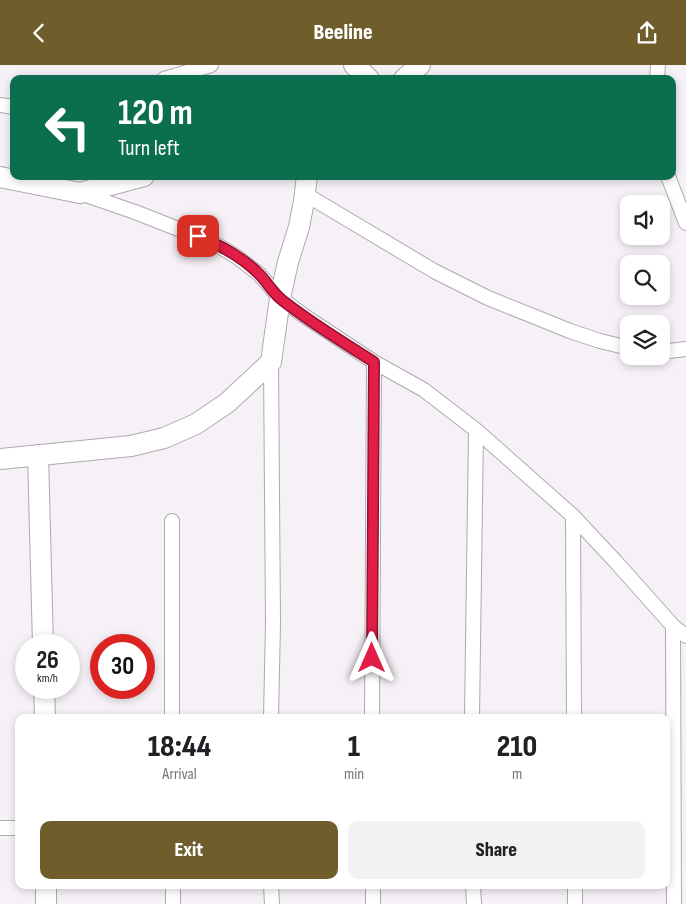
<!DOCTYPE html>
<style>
:root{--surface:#fff;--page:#f2f2f2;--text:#202124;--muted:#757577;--accent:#705d2c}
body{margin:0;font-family:"Sofia Sans Condensed",sans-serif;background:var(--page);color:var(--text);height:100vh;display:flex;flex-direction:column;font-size:19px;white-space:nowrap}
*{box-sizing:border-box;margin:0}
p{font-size:16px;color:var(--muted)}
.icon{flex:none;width:28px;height:28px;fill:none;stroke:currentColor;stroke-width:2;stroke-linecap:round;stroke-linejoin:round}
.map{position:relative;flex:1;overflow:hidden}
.drawer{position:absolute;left:15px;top:649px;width:655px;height:175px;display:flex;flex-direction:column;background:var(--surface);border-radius:10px;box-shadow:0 2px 8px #0003}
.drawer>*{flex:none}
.banner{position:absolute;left:10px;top:10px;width:666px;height:105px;border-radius:10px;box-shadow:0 2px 8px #0003;background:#0b6e4f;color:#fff;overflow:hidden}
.buttons{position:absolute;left:620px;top:130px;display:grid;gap:10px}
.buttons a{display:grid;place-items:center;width:50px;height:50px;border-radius:10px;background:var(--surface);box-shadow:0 2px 8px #0003;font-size:25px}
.speed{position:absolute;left:15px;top:569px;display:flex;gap:10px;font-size:25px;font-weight:700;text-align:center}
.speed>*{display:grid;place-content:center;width:65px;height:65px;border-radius:50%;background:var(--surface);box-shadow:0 2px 8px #0003;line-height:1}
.speed small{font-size:12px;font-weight:400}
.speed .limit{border:8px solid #d22;background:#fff;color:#111}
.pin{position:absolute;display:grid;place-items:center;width:42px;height:42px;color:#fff;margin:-21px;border-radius:10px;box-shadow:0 2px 8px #0006}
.me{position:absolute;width:55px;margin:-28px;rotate:0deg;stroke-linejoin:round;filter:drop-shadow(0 0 4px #0008)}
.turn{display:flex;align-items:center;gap:18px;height:105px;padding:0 25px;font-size:22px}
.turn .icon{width:65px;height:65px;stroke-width:2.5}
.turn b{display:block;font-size:35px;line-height:42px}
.eta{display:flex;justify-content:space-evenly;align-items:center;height:85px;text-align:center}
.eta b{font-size:30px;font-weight:800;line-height:35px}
.primary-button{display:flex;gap:10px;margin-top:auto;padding:10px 25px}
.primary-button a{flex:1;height:58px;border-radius:10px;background:var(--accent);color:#fff;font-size:20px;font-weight:800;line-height:58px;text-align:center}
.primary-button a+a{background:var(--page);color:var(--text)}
header{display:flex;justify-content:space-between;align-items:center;height:65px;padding:0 25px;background:var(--accent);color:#fff;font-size:22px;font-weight:800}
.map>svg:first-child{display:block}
</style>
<header><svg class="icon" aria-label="back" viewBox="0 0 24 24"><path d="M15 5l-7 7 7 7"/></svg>Beeline<svg class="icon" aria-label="share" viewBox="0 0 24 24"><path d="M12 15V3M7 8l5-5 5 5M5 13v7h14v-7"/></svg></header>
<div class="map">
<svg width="686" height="839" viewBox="0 0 686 839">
<rect width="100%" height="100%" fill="#f6f0f7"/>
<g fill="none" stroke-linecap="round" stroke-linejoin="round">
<!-- street casing -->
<g stroke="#aea9af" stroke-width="16">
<path id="street" d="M 164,14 L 211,0
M 657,14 L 658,0
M 0,40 L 14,42
M 668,111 L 686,158
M 80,128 L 135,147 L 214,178 L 237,192 L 259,209 L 280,233 L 303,250 L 374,297 L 424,325 L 476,365 L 573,451 L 616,497 L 673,561 L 686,571
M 305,129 L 434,206 L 488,233 L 570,266 L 600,276 L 629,283
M 661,287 L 686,284
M 271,297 L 273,558 L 271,652
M 573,451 L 574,652
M 172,456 L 172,652
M 673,561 L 674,839
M 372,652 L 374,297
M 472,652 L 476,365
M 0,763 L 19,763
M 173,820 L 173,839
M 271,820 L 272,839
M 373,820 L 373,839
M 473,820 L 474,839
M 575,820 L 575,839"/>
</g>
<!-- secondary casing -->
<g stroke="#aea9af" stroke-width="22">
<path id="secondary" d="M 354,0 L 369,14
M 404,14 L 420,0
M 0,112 L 80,128 L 144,111
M 38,390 L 43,580
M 0,394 L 131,381 L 164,373 L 196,359 L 227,338 L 271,297 L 280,233 L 288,197 L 299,162 L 304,136 L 307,111
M 44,622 L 45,652
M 46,839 L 46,820"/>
</g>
<!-- street -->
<use href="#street" stroke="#fff" stroke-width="14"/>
<!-- secondary -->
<use href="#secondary" stroke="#fff" stroke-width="20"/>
</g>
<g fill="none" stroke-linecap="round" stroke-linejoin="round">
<!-- route casing -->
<g stroke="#92132f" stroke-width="12">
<path id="route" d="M 198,171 C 220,180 242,192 259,209 C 267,217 273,228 282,235 C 311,258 343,277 374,297 L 372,593"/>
</g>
<!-- route -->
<use href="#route" stroke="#e11d48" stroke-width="9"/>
</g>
</svg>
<div class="buttons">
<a><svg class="icon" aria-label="sound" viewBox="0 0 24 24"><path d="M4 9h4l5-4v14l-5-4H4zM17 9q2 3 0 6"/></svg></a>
<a><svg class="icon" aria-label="search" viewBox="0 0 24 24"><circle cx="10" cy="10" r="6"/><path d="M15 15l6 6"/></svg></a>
<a><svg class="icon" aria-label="layers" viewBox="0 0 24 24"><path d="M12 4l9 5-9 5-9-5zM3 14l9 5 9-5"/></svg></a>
</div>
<div class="speed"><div>26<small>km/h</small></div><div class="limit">30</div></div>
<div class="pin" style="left:198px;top:171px;background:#d93025"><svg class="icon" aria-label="arrive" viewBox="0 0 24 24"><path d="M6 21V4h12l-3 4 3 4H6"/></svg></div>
<svg class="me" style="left:372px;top:593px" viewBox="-20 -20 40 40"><path d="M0-17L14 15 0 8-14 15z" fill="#e11d48" stroke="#fff" stroke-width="4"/></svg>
<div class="banner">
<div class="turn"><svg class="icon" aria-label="left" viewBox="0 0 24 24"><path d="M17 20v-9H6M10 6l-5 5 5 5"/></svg><div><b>120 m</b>Turn left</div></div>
</div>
<section class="drawer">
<div class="eta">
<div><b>18:44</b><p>Arrival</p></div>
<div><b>1</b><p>min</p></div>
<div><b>210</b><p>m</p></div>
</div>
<div class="primary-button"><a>Exit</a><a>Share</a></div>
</section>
</div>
